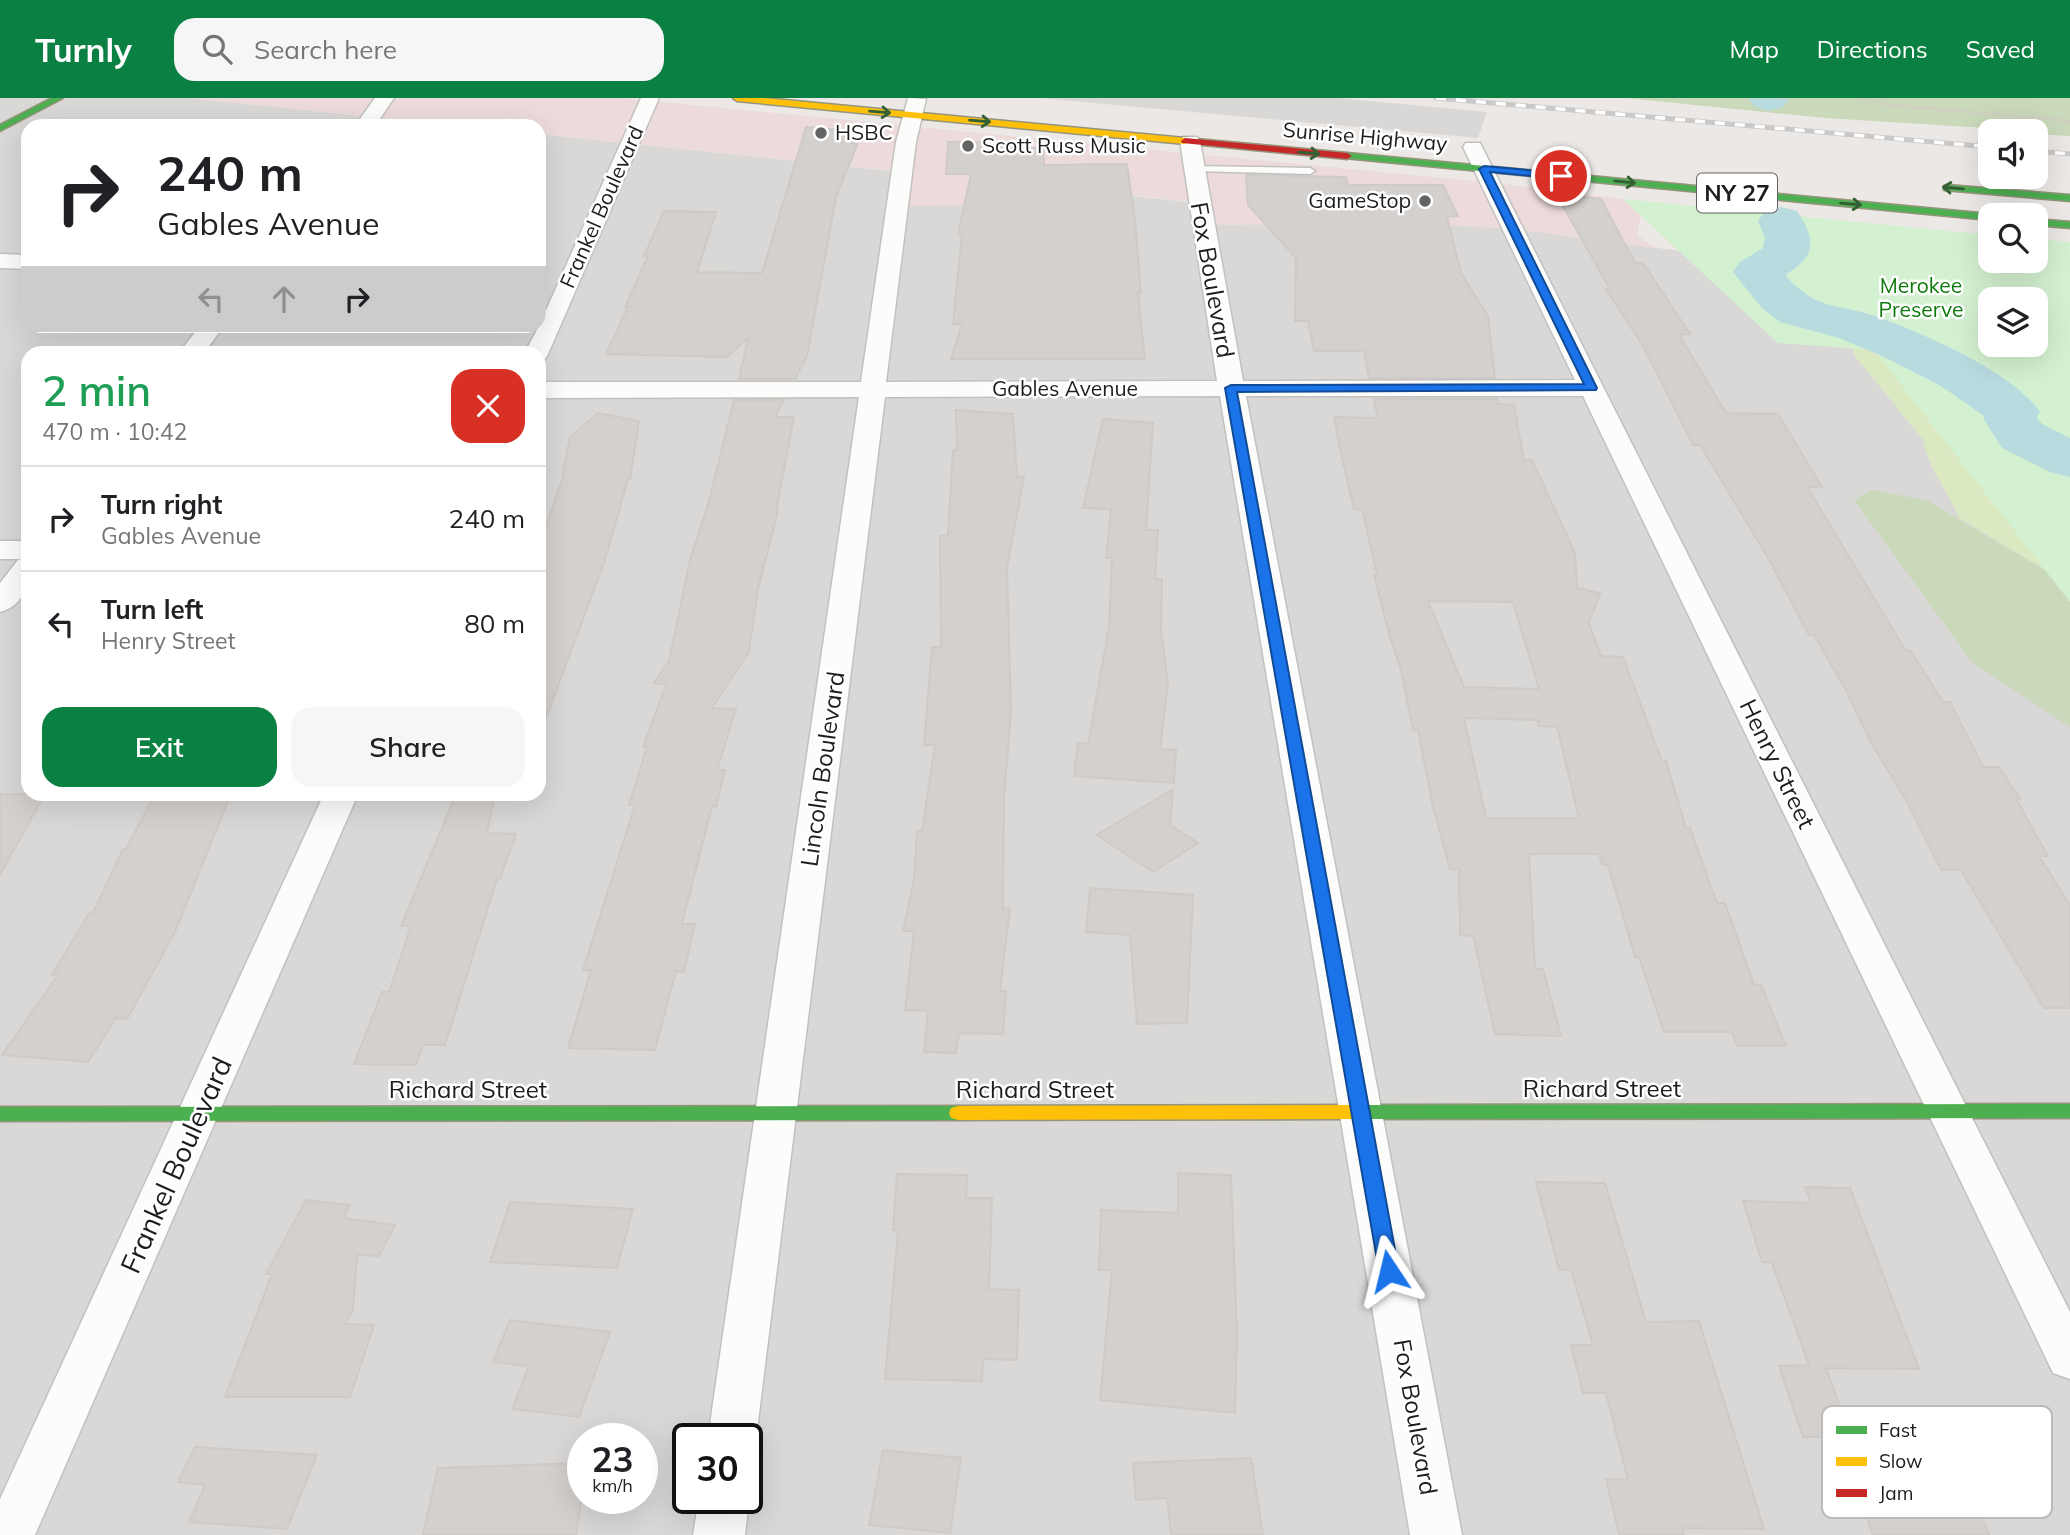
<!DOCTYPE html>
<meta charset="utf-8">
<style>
:root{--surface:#fff;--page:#f6f6f6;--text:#202124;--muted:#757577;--line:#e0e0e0;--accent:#0b8043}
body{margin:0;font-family:Mulish,sans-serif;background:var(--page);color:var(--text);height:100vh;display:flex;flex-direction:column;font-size:26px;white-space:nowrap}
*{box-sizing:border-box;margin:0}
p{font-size:23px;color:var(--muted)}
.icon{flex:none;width:38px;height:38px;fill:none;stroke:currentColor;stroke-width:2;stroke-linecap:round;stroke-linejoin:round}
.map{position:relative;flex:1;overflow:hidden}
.drawer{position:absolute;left:21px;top:248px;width:525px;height:455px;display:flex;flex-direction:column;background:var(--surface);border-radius:21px;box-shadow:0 7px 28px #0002}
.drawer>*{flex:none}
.top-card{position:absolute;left:21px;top:21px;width:525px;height:214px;border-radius:21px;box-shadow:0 7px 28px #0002;background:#fff;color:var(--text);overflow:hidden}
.controls{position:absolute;left:1978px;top:21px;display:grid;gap:14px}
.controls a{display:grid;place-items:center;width:70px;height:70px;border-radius:14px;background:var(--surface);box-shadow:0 7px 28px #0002;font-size:35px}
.speed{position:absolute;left:567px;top:1325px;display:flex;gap:14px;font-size:35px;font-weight:700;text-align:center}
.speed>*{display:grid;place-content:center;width:91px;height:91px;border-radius:50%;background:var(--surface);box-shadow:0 7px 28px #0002;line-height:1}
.speed small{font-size:18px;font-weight:400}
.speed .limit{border:4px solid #111;border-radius:10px;background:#fff;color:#111}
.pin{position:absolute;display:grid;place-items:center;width:60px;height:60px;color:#fff;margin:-30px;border:4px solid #fff;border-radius:50%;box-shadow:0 2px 7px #0007}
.me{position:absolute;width:77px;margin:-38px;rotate:350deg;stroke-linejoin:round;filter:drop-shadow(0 0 5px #0008)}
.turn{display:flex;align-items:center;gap:24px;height:147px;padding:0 21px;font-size:32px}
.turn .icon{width:91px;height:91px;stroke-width:2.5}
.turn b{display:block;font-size:49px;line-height:60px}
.lanes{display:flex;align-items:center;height:66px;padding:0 21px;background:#0003;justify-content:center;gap:35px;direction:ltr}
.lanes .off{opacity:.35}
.round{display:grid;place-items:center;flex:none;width:74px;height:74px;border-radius:21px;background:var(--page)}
.overview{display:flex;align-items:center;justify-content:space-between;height:119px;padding:0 21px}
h1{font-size:42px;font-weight:600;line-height:52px;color:#1e9e55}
.button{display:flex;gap:14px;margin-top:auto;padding:14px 21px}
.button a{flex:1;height:80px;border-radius:21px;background:var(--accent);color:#fff;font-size:28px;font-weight:600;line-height:80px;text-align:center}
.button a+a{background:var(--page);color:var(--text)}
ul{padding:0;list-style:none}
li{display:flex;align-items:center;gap:21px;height:105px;padding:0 21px;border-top:2px solid var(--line)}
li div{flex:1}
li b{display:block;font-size:26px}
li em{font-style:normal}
header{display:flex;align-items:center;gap:42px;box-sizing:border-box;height:98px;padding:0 35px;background:var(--accent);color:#fff}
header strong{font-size:33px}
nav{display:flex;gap:38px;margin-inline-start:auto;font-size:24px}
.search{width:490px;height:63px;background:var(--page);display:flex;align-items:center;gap:18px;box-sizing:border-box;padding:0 24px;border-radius:21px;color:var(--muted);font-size:26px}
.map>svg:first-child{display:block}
</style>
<header>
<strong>Turnly</strong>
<div class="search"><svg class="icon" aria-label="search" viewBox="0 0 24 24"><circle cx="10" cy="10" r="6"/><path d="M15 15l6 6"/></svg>Search here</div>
<nav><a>Map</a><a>Directions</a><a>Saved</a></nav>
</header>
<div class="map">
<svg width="2070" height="1437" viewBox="0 0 2070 1437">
<rect width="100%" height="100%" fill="#ebe8e5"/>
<!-- residential -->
<path fill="#dad8d7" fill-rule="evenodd" d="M 0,0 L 188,0 L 461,28 L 28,28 L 28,228 L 539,228 L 539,36 L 1360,122 L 1516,131 L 1680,153 L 1874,252 L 2070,504 L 2070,1437 L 0,1437 ZM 28,256 L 539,256 L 539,696 L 28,696 ZM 583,1340 L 642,1340 L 642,1400 L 583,1400 ZM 688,1340 L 747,1340 L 747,1400 L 688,1400 Z
M 1039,0 L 1338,0 L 1487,14 L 1478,40 Z"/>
<!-- commercial -->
<path fill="#eddbdb" d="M 188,0 L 620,0 L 1494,85 L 1623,101 L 1641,117 L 1637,137 L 1655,150 L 1516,131 L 1361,122 L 1361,126 L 1200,127 L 1195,104 L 1047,88 L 1046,106 L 895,108 L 898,73 L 539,36 L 539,28 L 461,28 Z"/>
<!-- grass -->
<path fill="#dbe9c3" d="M 1844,175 L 2070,487 L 1959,420 C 1949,394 1928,371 1924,343 L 1854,257 Z"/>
<!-- forest -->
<path fill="#c9d9ba" d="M 1625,0 L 2070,0 L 2070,38 L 2035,36 L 2035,33 L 1825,20 Z
M 1871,392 L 1926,402 L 2070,487 L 2070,629 L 1972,564 L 1854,402 Z"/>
<!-- park -->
<path fill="#d3f1d0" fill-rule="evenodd" d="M 1623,101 L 1990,137 L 1990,163 L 2035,163 L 2035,141 L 2070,144 L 2070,504 L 1874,252 L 1778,245 ZM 1990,201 L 2035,201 L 2035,247 L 1990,247 Z"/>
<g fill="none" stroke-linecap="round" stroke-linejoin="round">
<!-- river -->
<path fill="#b8dbdf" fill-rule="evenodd" d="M 1749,1 L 1749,0 L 1789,1 L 1783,9 L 1769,13 L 1755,9 Z
M 1781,109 L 1797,113 C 1817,143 1816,158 1785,177 C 1819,214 1833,204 1875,218 C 1922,235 2012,273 2040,314 L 2037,320 L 2042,326 L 2070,340 L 2070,379 L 2050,374 L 2002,350 L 1983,320 L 1984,318 L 1941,288 L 1884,259 L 1839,240 L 1780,224 L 1761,209 L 1733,174 L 1740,164 L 1763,150 L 1765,139 L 1758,123 L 1765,113 Z"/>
</g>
<!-- building -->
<path fill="#d4d0ce" stroke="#cecac7" stroke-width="2" fill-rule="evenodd" d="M 806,29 L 863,34 L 852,45 L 858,45 L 836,99 L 807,258 L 795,281 L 739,281 L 748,240 L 727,259 L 606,256 L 628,209 L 625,209 L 648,158 L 644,158 L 664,113 L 716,114 L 697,174 L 762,175 Z
M 948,44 L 986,44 L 986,50 L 1043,50 L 1044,67 L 1127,66 L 1135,123 L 1141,195 L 1138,195 L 1145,261 L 951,261 L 962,226 L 953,226 L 962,136 L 958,136 L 971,76 L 946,76 Z
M 1246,77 L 1346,79 L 1348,87 L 1443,87 L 1458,118 L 1447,119 L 1461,175 L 1488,218 L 1495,280 L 1369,280 L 1364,253 L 1314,253 L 1308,223 L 1295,223 L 1296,160 L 1248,107 Z
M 1556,96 L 1601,101 L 1635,165 L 1643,165 L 1690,236 L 1679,237 L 1726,315 L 1778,316 L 1822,389 L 1807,389 L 1906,553 L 1911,553 L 1943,604 L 1950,604 L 1983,669 L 1999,669 L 2020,701 L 2016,701 L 2048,758 L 2039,758 L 2070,807 L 2070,910 L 2044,910 L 1961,772 L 1941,772 L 1906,702 L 1871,645 L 1846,592 L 1814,537 L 1809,537 L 1768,460 L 1700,347 L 1693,347 L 1643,248 L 1606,191 L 1610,191 Z
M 1374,301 L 1497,301 L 1498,306 L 1514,307 L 1524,363 L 1532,362 L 1575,455 L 1577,490 L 1600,495 L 1589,525 L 1601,558 L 1623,559 L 1662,663 L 1666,663 L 1686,730 L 1690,730 L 1717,805 L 1725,805 L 1754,887 L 1761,887 L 1786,948 L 1737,948 L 1732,934 L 1664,934 L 1639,859 L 1635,859 L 1608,767 L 1602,766 L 1599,756 L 1529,756 L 1535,871 L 1543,871 L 1561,938 L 1495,936 L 1473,838 L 1460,837 L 1459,771 L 1450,771 L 1433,709 L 1418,632 L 1413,632 L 1400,568 L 1391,543 L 1374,477 L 1377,477 L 1362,411 L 1354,411 L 1340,351 L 1334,319 L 1378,320 ZM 1428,503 L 1513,504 L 1539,591 L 1464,589 ZM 1464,620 L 1537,622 L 1539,628 L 1557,629 L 1579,720 L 1486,720 Z
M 734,302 L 784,302 L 775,319 L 794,319 L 776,413 L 778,413 L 758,491 L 749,554 L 712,610 L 736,611 L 717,672 L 725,672 L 716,708 L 712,708 L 682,826 L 695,826 L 684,874 L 676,873 L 655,952 L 568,950 L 591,872 L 583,872 L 635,707 L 629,707 L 647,649 L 643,649 L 666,587 L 654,585 L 669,563 L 690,462 L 709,403 Z
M 956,312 L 1013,316 L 1017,379 L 1024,379 L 1007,470 L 1011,613 L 1004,701 L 1003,810 L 1010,811 L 1000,893 L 1006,893 L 1003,936 L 959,935 L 956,955 L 924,954 L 928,913 L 905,912 L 914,833 L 903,833 L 914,781 L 917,733 L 922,733 L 935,647 L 924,647 L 932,549 L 941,549 L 940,438 L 948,438 L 953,352 L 957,352 Z
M 598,315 L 639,323 L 630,381 L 628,381 L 605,462 L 542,631 L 539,630 L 539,450 L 562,381 L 570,339 Z
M 1103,321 L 1153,325 L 1146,432 L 1158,432 L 1155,481 L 1162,481 L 1161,533 L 1168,585 L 1160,651 L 1176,652 L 1174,685 L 1074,678 L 1078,645 L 1088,646 L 1109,529 L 1112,460 L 1106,460 L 1111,411 L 1083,410 Z
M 1173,691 L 1170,727 L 1198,745 L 1153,774 L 1097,737 Z
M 0,696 L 45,696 L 0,777 Z
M 155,696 L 231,696 L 174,836 L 127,921 L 116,920 L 88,964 L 2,957 L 58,877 L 52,877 L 90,814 L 93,815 L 123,751 L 126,751 Z
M 456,696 L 495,696 L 487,735 L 516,736 L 500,781 L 497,781 L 445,947 L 423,947 L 416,967 L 354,966 L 382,894 L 389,894 L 411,828 L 401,828 Z
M 1090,790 L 1193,797 L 1187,925 L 1137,926 L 1130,837 L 1086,834 Z
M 1178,1075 L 1231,1077 L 1237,1236 L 1235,1315 L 1100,1302 L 1112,1172 L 1099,1172 L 1101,1112 L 1178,1115 Z
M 897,1076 L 967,1077 L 966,1100 L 992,1100 L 989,1191 L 1019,1192 L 1017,1262 L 983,1261 L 982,1283 L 885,1281 L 898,1132 L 893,1132 Z
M 1536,1084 L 1605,1085 L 1646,1224 L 1699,1223 L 1764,1431 L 1682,1430 L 1684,1437 L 1619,1437 L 1606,1381 L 1628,1382 L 1606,1295 L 1583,1295 L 1571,1247 L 1593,1247 L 1571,1172 L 1559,1172 Z
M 1805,1089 L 1850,1090 L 1919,1271 L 1826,1270 L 1848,1332 L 1947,1333 L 1989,1437 L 1873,1437 L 1862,1405 L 1854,1405 L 1831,1339 L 1803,1339 L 1779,1268 L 1809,1267 L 1772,1165 L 1762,1164 L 1743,1103 L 1811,1105 Z
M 306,1102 L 350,1107 L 343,1120 L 395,1127 L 379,1158 L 357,1157 L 353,1212 L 345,1226 L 374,1227 L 350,1299 L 225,1299 L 272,1176 L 266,1176 Z
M 510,1104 L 633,1111 L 617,1170 L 490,1164 Z
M 510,1222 L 610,1234 L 579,1319 L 512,1311 L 529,1268 L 493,1264 Z
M 195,1349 L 317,1357 L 287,1431 L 189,1424 L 205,1387 L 178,1384 Z
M 883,1352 L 961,1360 L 950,1435 L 869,1427 Z
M 1251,1360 L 1263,1437 L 1171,1437 L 1167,1400 L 1136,1402 L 1133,1365 Z
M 583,1365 L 583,1391 L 576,1437 L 423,1437 L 438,1370 Z"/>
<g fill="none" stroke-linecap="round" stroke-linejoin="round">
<!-- lane casing -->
<g stroke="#c2c1c0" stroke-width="3">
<path id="lane" d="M 1190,68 L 1310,70 L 1315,73 L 1310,76 L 1194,73 L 1190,72 Z"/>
</g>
<!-- street casing -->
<g stroke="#c2c1c0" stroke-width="3">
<path id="street" d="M 375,0 L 394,0 L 375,28 L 355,28 Z
M 641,0 L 659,0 L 548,256 L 545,261 L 539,263 L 539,256 L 524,256 L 539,228 Z
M 908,0 L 926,1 L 916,44 L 886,284 L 1217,283 L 1180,43 L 1183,39 L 1197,39 L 1200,43 L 1243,283 L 1575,282 L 1463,49 L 1466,45 L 1480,45 L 2070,1214 L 2070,1281 L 2053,1275 L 1583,298 L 1246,298 L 1462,1437 L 1410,1437 L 1220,298 L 885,299 L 756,1340 L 747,1356 L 747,1340 L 708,1340 L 859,299 L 539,300 L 539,284 L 861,284 L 896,44 Z
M 0,156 L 28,157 L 28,171 L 0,170 Z
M 200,228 L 224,228 L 203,256 L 178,256 Z
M 0,443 L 28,443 C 28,470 33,506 0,514 L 0,485 L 18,462 L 22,461 L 0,461 Z
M 324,696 L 358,696 L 35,1437 L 0,1437 L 0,1401 Z
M 747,1396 L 749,1400 L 745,1437 L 693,1437 L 699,1400 L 747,1400 Z"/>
</g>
<!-- fast casing -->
<g stroke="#95947d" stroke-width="3">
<path id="fast" d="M 52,0 L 63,0 L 0,33 L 0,27 Z
M 1347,55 L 1990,116 L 1994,117 L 1990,117 L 1990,122 L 1344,60 L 1344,56 Z
M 1947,87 L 2070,97 L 2070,103 L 1944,92 L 1944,88 Z
M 2035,121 L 2070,124 L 2070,130 L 2035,127 Z
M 2070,1006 L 2070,1020 L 1357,1021 L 1350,1019 L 1348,1014 L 1350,1009 L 1357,1007 Z
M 958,1008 L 965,1010 L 967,1015 L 965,1020 L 958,1022 L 0,1023 L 0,1009 Z"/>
</g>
<!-- slow casing -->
<g stroke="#95947d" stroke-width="3">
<path id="slow" d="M 733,0 L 764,0 L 1185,40 L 1189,43 L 1185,46 L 737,3 Z
M 1357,1007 L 1364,1009 L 1366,1014 L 1364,1019 L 1357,1021 L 958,1022 L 951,1020 L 949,1015 L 951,1010 L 958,1008 Z"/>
</g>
<!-- jam casing -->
<g stroke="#95947d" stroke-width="3">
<path id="jam" d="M 1185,40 L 1347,55 L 1352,58 L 1347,61 L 1182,45 L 1181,43 Z"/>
</g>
<!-- path -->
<path stroke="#d6c6c5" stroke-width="2.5" stroke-dasharray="2 2" stroke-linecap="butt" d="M 1861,0 L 1887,7 L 2070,23"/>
<!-- lane -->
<use href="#lane" fill="#fcfcfb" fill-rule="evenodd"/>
<!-- street -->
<use href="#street" fill="#fcfcfb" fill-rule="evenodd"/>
<!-- fast -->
<use href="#fast" fill="#4caf50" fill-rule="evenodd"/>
<!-- slow -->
<use href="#slow" fill="#ffc107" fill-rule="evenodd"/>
<!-- jam -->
<use href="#jam" fill="#c62828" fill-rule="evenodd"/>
<!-- rail casing -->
<g stroke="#cac9c9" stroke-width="5">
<path id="rail" d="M 1436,0 L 1990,49
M 2035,53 L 2070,56"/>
</g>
<!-- rail -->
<use href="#rail" stroke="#fff" stroke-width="3.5" stroke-dasharray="10" stroke-linecap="butt"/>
</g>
<!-- one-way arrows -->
<defs><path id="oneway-shaft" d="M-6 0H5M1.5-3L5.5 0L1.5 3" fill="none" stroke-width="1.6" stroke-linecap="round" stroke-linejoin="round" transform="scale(1.75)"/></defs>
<g stroke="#325f34">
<use href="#oneway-shaft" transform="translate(880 14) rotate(5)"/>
<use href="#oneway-shaft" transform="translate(980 23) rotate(5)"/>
<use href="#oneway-shaft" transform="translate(1309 55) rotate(5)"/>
<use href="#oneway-shaft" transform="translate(1625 84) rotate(6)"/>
<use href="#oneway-shaft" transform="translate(1953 90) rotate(-175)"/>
<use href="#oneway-shaft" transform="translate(1851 106) rotate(5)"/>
</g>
<!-- route -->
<path fill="#1a73e8" stroke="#114b97" stroke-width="2" d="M 1484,68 L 1561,75 L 1566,78 L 1561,81 L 1490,74 L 1597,290 L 1596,292 L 1237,294 L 1399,1173 L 1396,1179 L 1389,1181 L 1382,1179 L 1379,1173 L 1225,290 L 1231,287 L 1584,286 L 1479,71 Z"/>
<!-- markers -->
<g fill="#656463" stroke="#fff" stroke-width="2.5">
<circle cx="821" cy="35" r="7"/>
<circle cx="968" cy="48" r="7"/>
<circle cx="1425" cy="103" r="7"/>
</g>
<g text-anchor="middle" stroke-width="5" stroke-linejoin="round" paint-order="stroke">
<!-- far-poi labels -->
<g font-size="21" fill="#1d1d1d" stroke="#fff" text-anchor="start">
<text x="835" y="42">HSBC</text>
<text x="982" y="55">Scott Russ Music</text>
<text x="1411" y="110" text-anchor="end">GameStop</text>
</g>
<!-- far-street labels -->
<g font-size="21" fill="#1d1d1d" stroke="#fff">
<text transform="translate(1365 39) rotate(5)" y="7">Sunrise Highway</text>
<text transform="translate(602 109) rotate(-66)" y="7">Frankel Boulevard</text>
<text x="1065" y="298">Gables Avenue</text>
</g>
<!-- far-park labels -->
<g font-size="21" fill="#0e7a0b" stroke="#fff">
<text x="1921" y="195">Merokee<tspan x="1921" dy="24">Preserve</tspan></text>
</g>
<!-- shield labels -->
<rect fill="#fff" stroke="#616161" stroke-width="2" x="1697" y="75.5" width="80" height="39" rx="5"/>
<g font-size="23" font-weight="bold" fill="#1d1d1d">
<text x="1737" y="103">NY 27</text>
</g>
<!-- street labels -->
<g font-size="24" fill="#1d1d1d" stroke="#fff">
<text transform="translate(1212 182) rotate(80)" y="8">Fox Boulevard</text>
<text transform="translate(1777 666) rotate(64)" y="8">Henry Street</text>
<text transform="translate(823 671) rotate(-82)" y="8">Lincoln Boulevard</text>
<text x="1602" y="999">Richard Street</text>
<text x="468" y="1000">Richard Street</text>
<text x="1035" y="1000">Richard Street</text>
<text transform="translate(1415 1319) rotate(80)" y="8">Fox Boulevard</text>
</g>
<!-- near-street labels -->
<g font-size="28" fill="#1d1d1d" stroke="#fff">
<text transform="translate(176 1067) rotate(-66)" y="10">Frankel Boulevard</text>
</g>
</g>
<!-- legend -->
<rect x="1822" y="1308" width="230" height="112" rx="10" fill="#fff" stroke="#bbb" stroke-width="2"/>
<rect x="1836" y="1328" width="31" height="8" fill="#4caf50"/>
<rect x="1836" y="1359" width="31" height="9" fill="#ffc107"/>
<rect x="1836" y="1391" width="31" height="8" fill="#c62828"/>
<g font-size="19" fill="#1d1d1d">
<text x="1879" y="1339">Fast</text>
<text x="1879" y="1370">Slow</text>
<text x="1879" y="1402">Jam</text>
</g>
</svg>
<div class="controls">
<a><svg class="icon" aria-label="sound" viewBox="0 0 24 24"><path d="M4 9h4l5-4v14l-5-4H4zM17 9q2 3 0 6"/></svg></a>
<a><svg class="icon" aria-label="search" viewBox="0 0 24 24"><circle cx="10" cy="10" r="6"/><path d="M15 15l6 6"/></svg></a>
<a><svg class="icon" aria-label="layers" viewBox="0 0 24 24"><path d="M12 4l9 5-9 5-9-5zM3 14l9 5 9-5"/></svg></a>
</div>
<div class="speed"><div>23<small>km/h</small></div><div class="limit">30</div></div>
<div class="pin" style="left:1561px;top:78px;background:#d93025"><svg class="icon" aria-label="arrive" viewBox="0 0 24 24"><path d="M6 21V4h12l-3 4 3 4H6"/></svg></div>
<svg class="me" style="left:1389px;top:1173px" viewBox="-20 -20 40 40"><path d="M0-17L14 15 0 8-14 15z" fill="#1a73e8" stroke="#fff" stroke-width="4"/></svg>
<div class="top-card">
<div class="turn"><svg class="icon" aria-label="right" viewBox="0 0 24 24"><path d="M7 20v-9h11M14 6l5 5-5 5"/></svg><div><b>240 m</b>Gables Avenue</div></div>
<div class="lanes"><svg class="icon off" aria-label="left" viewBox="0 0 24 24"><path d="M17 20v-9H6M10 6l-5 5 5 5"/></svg><svg class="icon off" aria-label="ahead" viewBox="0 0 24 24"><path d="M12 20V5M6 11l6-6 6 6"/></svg><svg class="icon" aria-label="right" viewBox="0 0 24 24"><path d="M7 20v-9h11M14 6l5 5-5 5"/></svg></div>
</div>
<section class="drawer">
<div class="overview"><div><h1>2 min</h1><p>470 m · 10:42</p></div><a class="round" style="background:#d93025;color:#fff"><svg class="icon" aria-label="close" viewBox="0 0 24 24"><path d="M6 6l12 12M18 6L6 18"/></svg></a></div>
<ul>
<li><svg class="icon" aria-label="right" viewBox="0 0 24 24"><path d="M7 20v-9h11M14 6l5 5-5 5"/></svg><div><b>Turn right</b><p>Gables Avenue</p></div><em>240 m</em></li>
<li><svg class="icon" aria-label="left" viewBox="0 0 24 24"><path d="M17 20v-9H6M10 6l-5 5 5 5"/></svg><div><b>Turn left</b><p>Henry Street</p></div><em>80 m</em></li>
</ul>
<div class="button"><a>Exit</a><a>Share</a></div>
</section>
</div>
